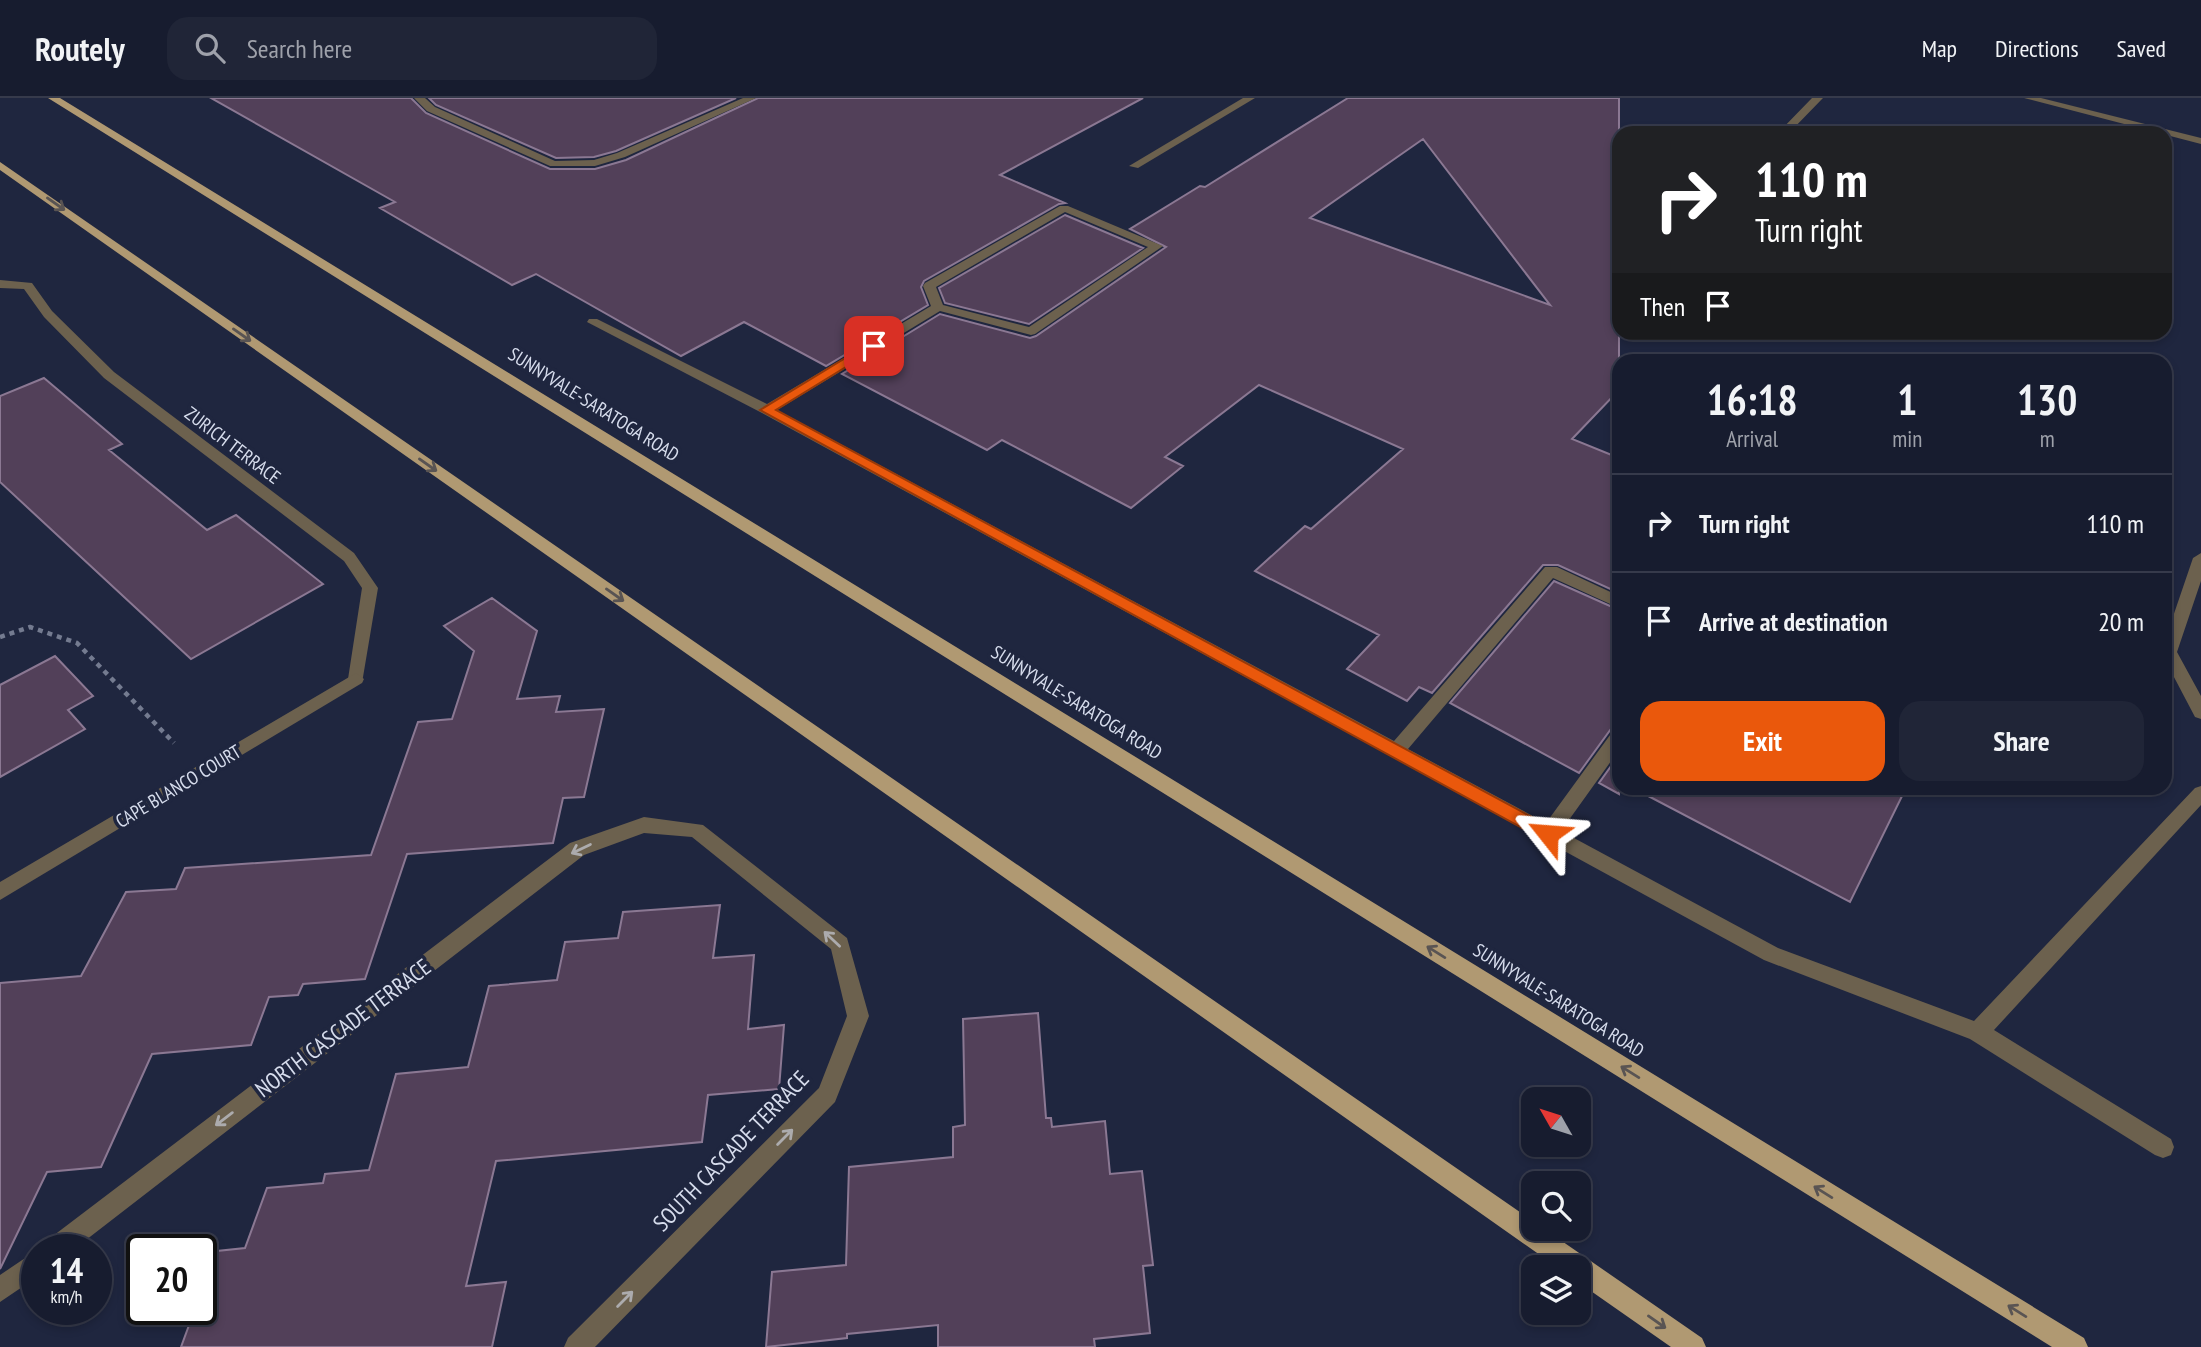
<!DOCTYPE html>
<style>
:root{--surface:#171c2f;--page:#202537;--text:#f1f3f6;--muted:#9ea1aa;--line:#363a4b;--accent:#ea580c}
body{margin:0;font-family:"PT Sans Narrow",sans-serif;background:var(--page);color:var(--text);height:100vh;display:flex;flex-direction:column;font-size:26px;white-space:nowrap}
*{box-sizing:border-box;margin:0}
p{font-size:23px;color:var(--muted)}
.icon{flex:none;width:38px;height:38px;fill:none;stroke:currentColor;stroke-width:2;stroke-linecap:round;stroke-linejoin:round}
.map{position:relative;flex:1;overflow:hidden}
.details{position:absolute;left:1612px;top:256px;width:560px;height:441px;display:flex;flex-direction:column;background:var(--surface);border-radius:21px;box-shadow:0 4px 10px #0003,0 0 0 2px var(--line)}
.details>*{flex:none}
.top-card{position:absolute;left:1612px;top:28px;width:560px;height:214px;border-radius:21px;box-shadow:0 4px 10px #0003,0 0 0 2px var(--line);background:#202124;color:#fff;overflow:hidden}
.needle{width:46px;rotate:309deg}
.controls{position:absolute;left:1521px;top:989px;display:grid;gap:14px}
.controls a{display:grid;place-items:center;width:70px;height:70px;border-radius:14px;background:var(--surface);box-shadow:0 4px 10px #0003,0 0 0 2px var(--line);font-size:35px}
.speed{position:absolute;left:21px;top:1136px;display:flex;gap:14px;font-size:35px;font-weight:700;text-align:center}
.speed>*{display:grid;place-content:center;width:91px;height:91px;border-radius:50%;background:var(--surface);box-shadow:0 4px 10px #0003,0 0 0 2px var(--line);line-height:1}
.speed small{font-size:18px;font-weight:400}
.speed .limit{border:4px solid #111;border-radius:10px;background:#fff;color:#111}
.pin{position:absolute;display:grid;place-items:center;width:60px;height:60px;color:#fff;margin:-30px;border-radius:14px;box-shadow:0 4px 10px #0006}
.me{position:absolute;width:77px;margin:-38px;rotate:298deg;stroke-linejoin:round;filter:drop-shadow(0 0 5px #0008)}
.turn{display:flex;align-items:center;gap:24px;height:147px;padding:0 28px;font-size:32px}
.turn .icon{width:91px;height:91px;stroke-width:2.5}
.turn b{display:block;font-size:49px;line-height:60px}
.then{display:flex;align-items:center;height:66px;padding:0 28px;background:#0003;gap:14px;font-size:26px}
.eta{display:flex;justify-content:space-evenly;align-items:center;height:119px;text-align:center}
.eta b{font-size:42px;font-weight:700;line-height:49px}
.action{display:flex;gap:14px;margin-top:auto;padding:14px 28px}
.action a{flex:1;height:80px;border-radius:21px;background:var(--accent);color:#fff;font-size:28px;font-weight:700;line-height:80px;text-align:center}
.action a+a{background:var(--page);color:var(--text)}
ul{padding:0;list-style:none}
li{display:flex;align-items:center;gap:21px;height:98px;padding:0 28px;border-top:2px solid var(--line)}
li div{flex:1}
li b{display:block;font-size:26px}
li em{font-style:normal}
header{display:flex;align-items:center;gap:42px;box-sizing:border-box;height:98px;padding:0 35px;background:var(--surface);border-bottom:2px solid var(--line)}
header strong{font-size:33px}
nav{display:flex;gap:38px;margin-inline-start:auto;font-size:24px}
.search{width:490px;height:63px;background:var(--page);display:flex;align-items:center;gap:18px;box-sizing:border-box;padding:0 24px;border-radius:21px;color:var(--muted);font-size:26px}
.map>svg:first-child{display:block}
</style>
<header>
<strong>Routely</strong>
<div class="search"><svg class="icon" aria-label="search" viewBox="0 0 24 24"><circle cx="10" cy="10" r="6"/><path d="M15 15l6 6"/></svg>Search here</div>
<nav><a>Map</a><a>Directions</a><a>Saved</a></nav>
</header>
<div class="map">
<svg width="2201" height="1249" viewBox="0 0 2201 1249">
<rect width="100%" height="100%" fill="#1f263f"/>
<!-- building -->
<path fill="#524059" stroke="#8b7893" stroke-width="2" fill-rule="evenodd" d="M 211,0 L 411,0 L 426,15 L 550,71 L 595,71 L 626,62 L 758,0 L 1143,0 L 1000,77 L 1065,105 L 1059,106 L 924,183 L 921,189 L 928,207 L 826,268 L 744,224 L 681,258 L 536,176 L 512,187 L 380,110 L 395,104 Z
M 429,0 L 736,0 L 616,53 L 594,59 L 556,60 L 436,7 Z
M 1348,0 L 1619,0 L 1619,297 L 1617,294 L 1572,341 L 1619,360 L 1619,495 L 1558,467 L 1543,467 L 1432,595 L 1419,589 L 1407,603 L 1347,571 L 1379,537 L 1255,473 L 1305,428 L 1311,431 L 1403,351 L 1259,287 L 1165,359 L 1183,368 L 1131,410 L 1002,342 L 987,352 L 842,276 L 940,216 L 1030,240 L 1036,238 L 1166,149 L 1130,131 L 1200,88 L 1205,89 ZM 1423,41 L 1550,207 L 1310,120 Z
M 1065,117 L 1143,150 L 1029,226 L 945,205 L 939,190 Z
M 44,280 L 122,346 L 109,352 L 207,432 L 236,417 L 323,486 L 191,561 L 0,384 L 0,298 Z
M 1554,483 L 1619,512 L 1619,629 L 1611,631 L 1579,675 L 1450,605 Z
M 492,500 L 537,533 L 517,601 L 560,598 L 556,614 L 604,611 L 584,699 L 563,700 L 553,745 L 407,756 L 365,881 L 303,886 L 298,897 L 269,899 L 251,947 L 152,956 L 101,1069 L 47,1074 L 0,1171 L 0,885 L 81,878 L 126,794 L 176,791 L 185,770 L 371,757 L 418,624 L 452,621 L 474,553 L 444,528 Z
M 55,558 L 93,598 L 68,612 L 85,631 L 0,679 L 0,587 Z
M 1619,657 L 1619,696 L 1599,685 Z
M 1633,690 L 1906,690 L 1850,804 Z
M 720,807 L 713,860 L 754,857 L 748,931 L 784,927 L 779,991 L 708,997 L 702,1044 L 496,1063 L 466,1188 L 506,1184 L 492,1249 L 181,1249 L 195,1211 L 201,1211 L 201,1195 L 217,1153 L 245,1150 L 267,1090 L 323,1085 L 325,1076 L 369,1072 L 396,976 L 468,969 L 489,888 L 557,882 L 565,844 L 618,840 L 623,814 Z
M 1038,915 L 1046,1020 L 1051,1020 L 1052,1029 L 1105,1023 L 1110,1076 L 1142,1073 L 1153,1167 L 1143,1168 L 1150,1235 L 1094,1241 L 1095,1249 L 938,1249 L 938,1227 L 847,1236 L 847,1240 L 766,1249 L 772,1174 L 846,1167 L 849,1069 L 953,1059 L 953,1029 L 965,1027 L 963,921 Z"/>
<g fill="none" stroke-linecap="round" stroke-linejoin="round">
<!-- path -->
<path stroke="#747b90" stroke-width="4.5" stroke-dasharray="5 5" stroke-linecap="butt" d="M 0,539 L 30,529 L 77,545 L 174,645"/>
<!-- service -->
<path fill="#6c614e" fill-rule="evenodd" d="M 1060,108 L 1068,108 L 1163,148 L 1035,236 L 1031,237 L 940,213 L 777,312 L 1394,643 L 1545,469 L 1557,469 L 1619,498 L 1619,510 L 1553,480 L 1408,651 L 1546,725 L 1613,633 L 1619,631 L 1619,652 L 1561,733 L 1778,850 L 1974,923 L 2195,690 L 2201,688 L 2201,707 L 1994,932 L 2171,1041 L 2174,1049 L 2171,1057 L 2163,1060 L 2155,1057 L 1970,941 L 1764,862 L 762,315 L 587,224 L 589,221 L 597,221 L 767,306 L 931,208 L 923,188 L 925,185 ZM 1065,114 L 1148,149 L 1029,229 L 943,207 L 936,189 Z
M 0,182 L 32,185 L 52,213 L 114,274 L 354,455 L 378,490 L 362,585 L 350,585 L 348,581 L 362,490 L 344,463 L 104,280 L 44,219 L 24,191 L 0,190 Z"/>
<!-- minor -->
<path fill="#6c614e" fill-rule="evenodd" d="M 414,0 L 425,0 L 435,9 L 555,63 L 594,62 L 617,55 L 743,0 L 756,0 L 625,59 L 595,68 L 550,68 L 427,13 Z
M 1243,0 L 1255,0 L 1138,70 L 1129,68 Z
M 1812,0 L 1823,0 L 1789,35 L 1778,35 Z
M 2024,0 L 2041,0 L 2201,40 L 2201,46 Z
M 2201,455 L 2201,483 L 2177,554 L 2201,598 L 2201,621 L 2195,619 L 2165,562 L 2165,542 L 2193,460 Z
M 356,575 L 364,581 L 362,585 L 0,802 L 0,784 Z
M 644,719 L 703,727 L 847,840 L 869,918 L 835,1004 L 595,1249 L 564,1249 L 568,1240 L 819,990 L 847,918 L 831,851 L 692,739 L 644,735 L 584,757 L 73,1152 L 41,1152 L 45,1144 L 570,745 Z
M 37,1152 L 37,1179 L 0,1204 L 0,1177 Z"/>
<!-- primary -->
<path fill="#b09972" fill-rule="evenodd" d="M 48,0 L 60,0 L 2084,1240 L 2088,1249 L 2052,1249 Z
M 0,64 L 1533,1123 L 1533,1130 L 1543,1130 L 1702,1240 L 1706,1249 L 1671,1249 L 1578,1184 L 1578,1169 L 1557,1169 L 0,72 Z"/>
</g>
<!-- one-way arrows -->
<defs><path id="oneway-shaft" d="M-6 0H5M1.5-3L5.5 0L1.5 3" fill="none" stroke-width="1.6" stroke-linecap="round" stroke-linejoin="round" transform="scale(1.75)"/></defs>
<g stroke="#595453">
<use href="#oneway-shaft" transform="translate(56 106) rotate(35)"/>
<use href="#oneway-shaft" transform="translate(242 237) rotate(35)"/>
<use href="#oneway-shaft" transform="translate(428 367) rotate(35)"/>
<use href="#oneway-shaft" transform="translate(615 497) rotate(35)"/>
<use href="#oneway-shaft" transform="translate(1436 854) rotate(-148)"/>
<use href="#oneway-shaft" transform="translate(1630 974) rotate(-148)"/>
<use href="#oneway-shaft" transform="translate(1823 1094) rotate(-148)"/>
<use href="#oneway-shaft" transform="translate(2017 1213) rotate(-148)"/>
<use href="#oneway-shaft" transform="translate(1657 1224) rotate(35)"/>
</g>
<g stroke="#acabad">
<use href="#oneway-shaft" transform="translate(581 751) rotate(154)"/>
<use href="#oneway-shaft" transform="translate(832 841) rotate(-137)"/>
<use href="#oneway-shaft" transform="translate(224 1021) rotate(143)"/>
<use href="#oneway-shaft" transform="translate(785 1039) rotate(-45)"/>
<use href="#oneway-shaft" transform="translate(625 1201) rotate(-45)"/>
</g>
<!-- route -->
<path fill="#ea580c" stroke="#983908" stroke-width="2" d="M 870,245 L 880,248 L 776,312 L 1554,731 L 1557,736 L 1554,741 L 1542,741 L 760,312 Z"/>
<g text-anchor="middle" stroke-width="7" stroke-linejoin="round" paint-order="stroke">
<!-- street labels -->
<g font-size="19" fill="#d6dcec" stroke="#1f263f">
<text transform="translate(594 306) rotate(32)" y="7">SUNNYVALE-SARATOGA ROAD</text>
<text transform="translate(233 347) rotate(37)" y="7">ZURICH TERRACE</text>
<text transform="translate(1077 604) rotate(32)" y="7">SUNNYVALE-SARATOGA ROAD</text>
<text transform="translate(178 688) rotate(-31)" y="7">CAPE BLANCO COURT</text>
<text transform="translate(1559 902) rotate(32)" y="7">SUNNYVALE-SARATOGA ROAD</text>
</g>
<!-- near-street labels -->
<g font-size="23" fill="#d6dcec" stroke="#1f263f">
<text transform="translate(343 930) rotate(-37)" y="8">NORTH CASCADE TERRACE</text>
<text transform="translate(731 1053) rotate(-46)" y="8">SOUTH CASCADE TERRACE</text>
</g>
</g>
</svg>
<div class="controls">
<a><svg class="needle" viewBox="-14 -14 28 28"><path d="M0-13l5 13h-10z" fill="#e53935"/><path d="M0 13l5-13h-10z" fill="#9ea1aa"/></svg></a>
<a><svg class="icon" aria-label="search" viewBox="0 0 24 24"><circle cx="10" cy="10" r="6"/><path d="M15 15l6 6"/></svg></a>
<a><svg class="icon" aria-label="layers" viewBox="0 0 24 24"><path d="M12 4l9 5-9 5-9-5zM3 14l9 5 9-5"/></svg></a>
</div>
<div class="speed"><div>14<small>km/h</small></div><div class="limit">20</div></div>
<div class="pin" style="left:874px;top:248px;background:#d93025"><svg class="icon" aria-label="arrive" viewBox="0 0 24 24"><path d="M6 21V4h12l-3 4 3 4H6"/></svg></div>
<svg class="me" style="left:1548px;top:736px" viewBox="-20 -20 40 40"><path d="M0-17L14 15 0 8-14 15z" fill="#ea580c" stroke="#fff" stroke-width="4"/></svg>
<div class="top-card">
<div class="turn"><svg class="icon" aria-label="right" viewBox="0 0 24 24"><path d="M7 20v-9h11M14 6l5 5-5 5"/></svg><div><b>110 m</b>Turn right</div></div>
<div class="then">Then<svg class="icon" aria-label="arrive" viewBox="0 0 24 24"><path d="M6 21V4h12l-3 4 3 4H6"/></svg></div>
</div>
<section class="details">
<div class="eta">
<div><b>16:18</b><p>Arrival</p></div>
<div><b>1</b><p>min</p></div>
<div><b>130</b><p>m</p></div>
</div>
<ul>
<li><svg class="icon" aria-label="right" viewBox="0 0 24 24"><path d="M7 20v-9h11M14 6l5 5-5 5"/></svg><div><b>Turn right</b></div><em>110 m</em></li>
<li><svg class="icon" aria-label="arrive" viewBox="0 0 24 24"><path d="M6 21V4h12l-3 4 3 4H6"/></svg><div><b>Arrive at destination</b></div><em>20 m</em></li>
</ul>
<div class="action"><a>Exit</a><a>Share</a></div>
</section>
</div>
